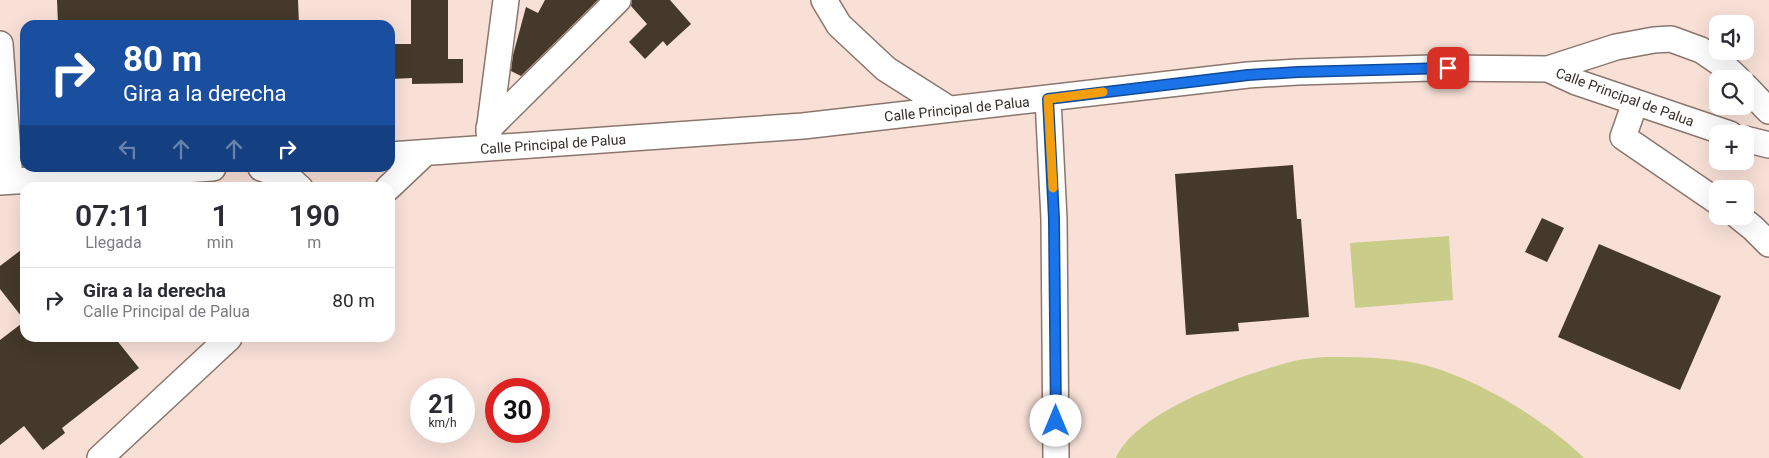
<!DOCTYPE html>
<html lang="es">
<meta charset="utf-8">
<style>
:root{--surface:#fff;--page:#f7f7f7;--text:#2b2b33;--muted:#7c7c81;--line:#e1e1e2}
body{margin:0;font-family:Roboto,sans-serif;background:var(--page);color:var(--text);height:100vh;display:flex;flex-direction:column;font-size:19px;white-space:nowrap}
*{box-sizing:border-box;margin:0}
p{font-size:16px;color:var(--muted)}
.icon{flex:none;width:28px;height:28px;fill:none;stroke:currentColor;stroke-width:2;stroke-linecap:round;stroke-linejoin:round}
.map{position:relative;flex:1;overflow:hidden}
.details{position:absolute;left:20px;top:182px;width:375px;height:160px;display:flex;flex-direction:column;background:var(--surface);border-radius:15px;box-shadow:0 5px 20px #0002}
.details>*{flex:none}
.banner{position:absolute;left:20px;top:20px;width:375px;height:152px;border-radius:15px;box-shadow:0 5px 20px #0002;background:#1a4fa0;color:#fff;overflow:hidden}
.controls{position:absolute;left:1709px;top:15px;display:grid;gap:10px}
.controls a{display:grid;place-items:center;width:45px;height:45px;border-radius:10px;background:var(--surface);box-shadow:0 5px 20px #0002;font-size:25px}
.speed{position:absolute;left:410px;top:378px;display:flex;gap:10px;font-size:25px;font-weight:700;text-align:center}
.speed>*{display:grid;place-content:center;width:65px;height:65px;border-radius:50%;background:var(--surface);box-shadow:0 5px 20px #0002;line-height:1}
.speed small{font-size:12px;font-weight:400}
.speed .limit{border:8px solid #d22;background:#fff;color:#111}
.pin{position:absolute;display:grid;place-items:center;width:42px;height:42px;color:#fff;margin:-21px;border-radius:10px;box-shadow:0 2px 8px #0006}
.me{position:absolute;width:55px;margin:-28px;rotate:0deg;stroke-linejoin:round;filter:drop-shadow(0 0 4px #0008)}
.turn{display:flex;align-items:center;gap:18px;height:105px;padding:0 20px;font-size:22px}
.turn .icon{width:65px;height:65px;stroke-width:2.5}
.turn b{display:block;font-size:35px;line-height:42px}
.lanes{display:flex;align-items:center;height:48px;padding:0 20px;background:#0003;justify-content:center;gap:25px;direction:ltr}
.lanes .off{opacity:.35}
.eta{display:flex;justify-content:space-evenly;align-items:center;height:85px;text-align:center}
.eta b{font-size:30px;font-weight:600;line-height:35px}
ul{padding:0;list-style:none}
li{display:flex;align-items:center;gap:15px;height:65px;padding:0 20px;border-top:1px solid var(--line)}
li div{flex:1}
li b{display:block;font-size:19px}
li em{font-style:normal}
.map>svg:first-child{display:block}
</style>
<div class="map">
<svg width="1769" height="458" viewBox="0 0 1769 458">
<rect width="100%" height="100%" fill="#f8e0d7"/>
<!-- green -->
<path fill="#cacc89" d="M 1449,236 L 1453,300 L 1355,308 L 1350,243 Z
M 1324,357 C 1351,357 1378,357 1405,361 C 1463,369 1542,417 1584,458 L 1116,458 C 1137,410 1242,375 1290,362 C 1301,359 1313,358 1324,357 Z"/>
<!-- building -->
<path fill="#44392a" d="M 57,0 L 298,0 L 299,25 L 58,25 Z
M 411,0 L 448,0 L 448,59 L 463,59 L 463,83 L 412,84 L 412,78 L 391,79 L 391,44 L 411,44 Z
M 545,0 L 598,0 L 521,76 L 511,71 L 513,55 L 526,7 L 538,13 Z
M 632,0 L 670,0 L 691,24 L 667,46 L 663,41 L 645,59 L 629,42 L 647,24 L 631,6 Z
M 1293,165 L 1297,219 L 1301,219 L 1309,317 L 1238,323 L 1239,331 L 1186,335 L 1175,174 Z
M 1542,218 L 1564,228 L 1547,262 L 1525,252 Z
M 1599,244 L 1721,296 L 1680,390 L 1558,337 Z
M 25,247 L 25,321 L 0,289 L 0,266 Z
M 25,321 L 25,338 L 115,338 L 139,368 L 62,428 L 65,433 L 43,450 L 24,426 L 0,445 L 0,340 Z"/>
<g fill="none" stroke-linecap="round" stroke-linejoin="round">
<!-- street casing -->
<g stroke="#8b766e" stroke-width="28">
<path id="street" d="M 824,0 L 839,25 L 886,69 L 949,109
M 0,44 L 10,181
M 1548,69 L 1576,82 L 1730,134
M 1745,86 L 1769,111
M 1048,99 L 1054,219 L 1056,458
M 1635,103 L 1623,137 L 1718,202
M 489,128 L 618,0
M 489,132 L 506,0
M 1745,139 L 1769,145
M 390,155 L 803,126 L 1248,75 L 1298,72 L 1432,68 L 1548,69 L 1616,47 L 1654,40 L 1671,39 L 1701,50 L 1723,65 L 1738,79
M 261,168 L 289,178 L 300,188
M 0,182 L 213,168
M 388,188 L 425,153
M 1738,216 L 1753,228 L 1769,244
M 100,458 L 229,338"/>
</g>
<!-- street -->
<use href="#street" stroke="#fff" stroke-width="25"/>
</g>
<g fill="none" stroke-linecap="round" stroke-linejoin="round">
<!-- route casing -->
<g stroke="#114b97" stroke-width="12">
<path id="route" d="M 1056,421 L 1054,219 L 1048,99 L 1248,75 L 1298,72 L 1448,68"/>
</g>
<!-- route -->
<use href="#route" stroke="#1a73e8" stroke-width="9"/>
<!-- slow -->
<path stroke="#f59e0b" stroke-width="9" d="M 1053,188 L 1048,99 L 1103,92"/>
</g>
<g text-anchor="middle" stroke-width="5" stroke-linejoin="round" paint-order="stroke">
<!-- street labels -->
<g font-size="14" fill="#372e2a" stroke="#fff">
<text transform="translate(1625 97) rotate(20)" y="5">Calle Principal de Palua</text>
<text transform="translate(957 109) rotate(-6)" y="5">Calle Principal de Palua</text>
<text transform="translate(553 144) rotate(-4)" y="5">Calle Principal de Palua</text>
</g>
</g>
</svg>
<div class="controls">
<a><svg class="icon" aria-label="sound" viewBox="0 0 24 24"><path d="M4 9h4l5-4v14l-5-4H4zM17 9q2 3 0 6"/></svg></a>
<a><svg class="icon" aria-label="search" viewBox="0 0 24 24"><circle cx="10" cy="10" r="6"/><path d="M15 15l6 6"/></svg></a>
<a>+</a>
<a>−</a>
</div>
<div class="speed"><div>21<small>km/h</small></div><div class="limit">30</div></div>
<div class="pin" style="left:1448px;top:68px;background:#d93025"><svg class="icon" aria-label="arrive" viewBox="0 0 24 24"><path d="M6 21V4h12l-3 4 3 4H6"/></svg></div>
<svg class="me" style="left:1056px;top:421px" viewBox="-20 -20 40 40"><circle r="19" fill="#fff"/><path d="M0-13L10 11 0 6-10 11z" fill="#1a73e8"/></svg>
<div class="banner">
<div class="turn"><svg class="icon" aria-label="right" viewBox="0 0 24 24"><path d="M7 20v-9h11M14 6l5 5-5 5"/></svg><div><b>80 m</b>Gira a la derecha</div></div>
<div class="lanes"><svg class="icon off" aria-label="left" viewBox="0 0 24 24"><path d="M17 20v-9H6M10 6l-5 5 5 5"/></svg><svg class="icon off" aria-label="ahead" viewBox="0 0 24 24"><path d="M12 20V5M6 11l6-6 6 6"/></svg><svg class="icon off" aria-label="ahead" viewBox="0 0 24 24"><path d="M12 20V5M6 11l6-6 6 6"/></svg><svg class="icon" aria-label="right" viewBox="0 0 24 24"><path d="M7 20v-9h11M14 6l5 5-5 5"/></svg></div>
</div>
<section class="details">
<div class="eta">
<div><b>07:11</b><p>Llegada</p></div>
<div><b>1</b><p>min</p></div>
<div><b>190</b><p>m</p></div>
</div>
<ul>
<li><svg class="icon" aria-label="right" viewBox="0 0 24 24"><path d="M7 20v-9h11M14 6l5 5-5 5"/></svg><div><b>Gira a la derecha</b><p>Calle Principal de Palua</p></div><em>80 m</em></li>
</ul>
</section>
</div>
